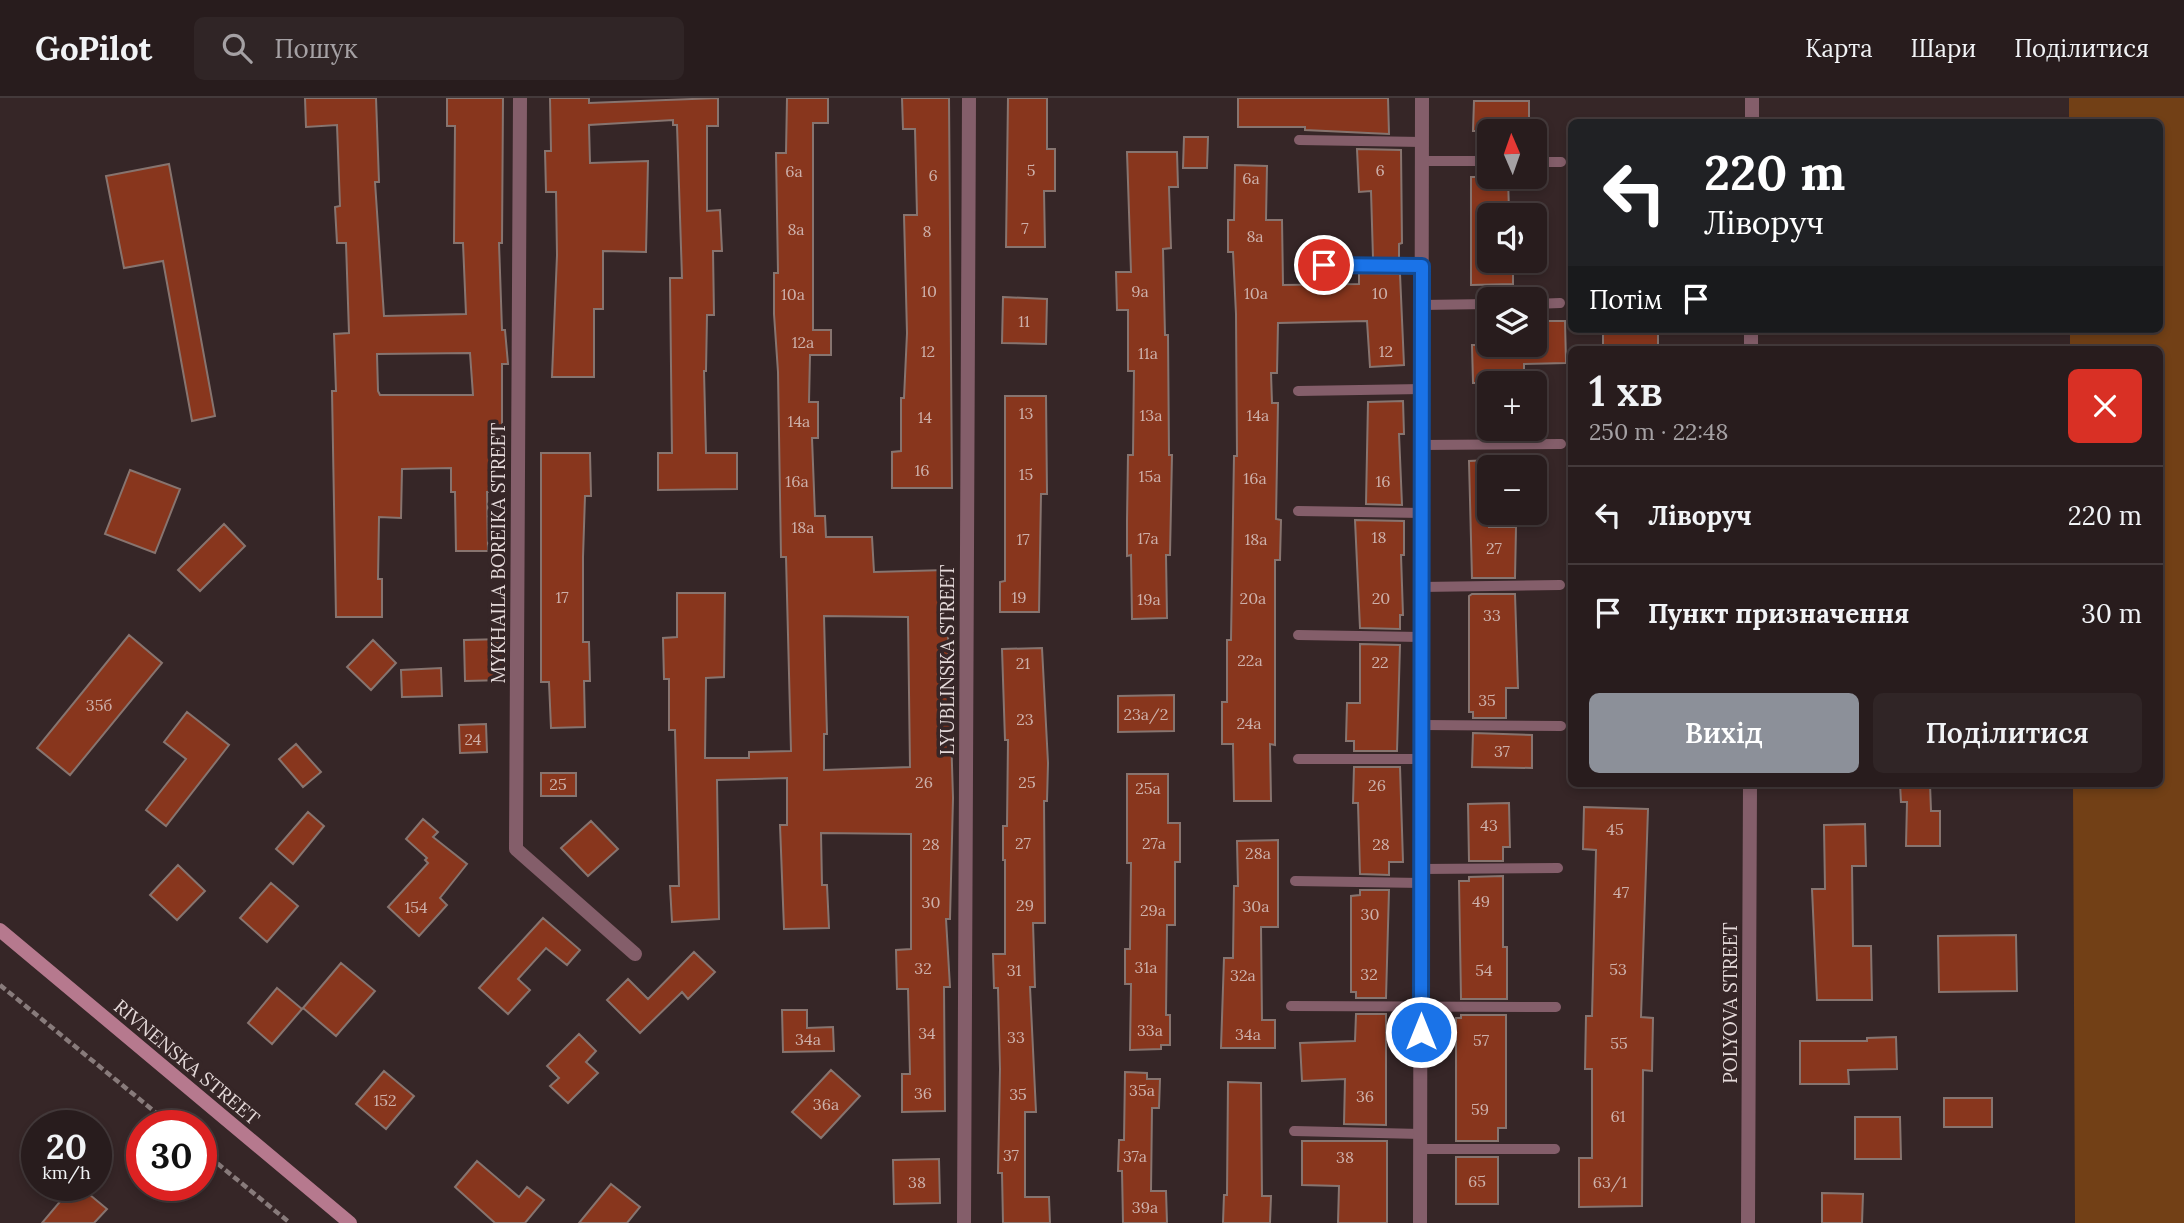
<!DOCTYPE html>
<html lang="uk">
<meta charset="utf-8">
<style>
:root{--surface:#281c1d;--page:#302526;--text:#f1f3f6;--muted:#a5a1a4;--line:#443a3b;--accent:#8c9099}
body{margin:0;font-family:Lora,serif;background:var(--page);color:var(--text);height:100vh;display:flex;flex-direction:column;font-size:26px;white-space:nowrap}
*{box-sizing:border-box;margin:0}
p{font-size:23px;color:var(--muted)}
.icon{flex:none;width:38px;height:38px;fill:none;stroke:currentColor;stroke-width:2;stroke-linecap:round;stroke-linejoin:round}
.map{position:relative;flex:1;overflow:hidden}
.sheet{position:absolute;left:1568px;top:248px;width:595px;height:441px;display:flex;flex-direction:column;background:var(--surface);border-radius:10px;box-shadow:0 4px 10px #0003,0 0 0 2px var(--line)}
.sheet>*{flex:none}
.banner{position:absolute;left:1568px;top:21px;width:595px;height:214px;border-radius:10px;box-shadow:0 4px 10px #0003,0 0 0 2px var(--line);background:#202124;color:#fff;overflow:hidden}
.needle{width:46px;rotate:358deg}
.tools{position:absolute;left:1477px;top:21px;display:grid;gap:14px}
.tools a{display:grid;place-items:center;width:70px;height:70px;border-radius:10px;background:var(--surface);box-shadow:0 4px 10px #0003,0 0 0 2px var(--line);font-size:35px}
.speed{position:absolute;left:21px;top:1012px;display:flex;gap:14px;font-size:35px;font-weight:700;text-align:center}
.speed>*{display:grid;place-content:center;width:91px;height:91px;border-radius:50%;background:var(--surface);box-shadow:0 4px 10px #0003,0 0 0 2px var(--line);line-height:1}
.speed small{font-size:18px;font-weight:400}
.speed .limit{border:10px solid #d22;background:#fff;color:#111}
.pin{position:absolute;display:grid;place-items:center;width:60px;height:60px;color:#fff;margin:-30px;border:4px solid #fff;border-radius:50%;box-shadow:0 2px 7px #0007}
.me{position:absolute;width:77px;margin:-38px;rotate:0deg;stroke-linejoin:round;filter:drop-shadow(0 0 5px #0008)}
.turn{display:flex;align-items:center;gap:24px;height:147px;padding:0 21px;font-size:32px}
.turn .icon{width:91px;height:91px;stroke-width:2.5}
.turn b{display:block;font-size:49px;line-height:60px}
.then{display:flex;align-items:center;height:66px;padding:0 21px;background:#0003;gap:14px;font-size:26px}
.round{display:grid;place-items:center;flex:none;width:74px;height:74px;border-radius:10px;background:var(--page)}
.overview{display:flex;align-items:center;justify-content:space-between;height:119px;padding:0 21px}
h1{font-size:42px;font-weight:600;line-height:52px}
.primary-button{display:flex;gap:14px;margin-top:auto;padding:14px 21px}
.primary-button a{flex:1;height:80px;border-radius:10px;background:var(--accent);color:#fff;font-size:28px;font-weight:600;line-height:80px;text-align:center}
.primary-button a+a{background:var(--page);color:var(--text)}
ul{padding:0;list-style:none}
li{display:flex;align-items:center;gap:21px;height:98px;padding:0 21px;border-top:2px solid var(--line)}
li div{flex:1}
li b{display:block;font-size:26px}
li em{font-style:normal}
header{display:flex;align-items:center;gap:42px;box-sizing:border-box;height:98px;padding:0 35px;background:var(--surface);border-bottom:2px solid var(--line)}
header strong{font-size:33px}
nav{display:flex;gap:38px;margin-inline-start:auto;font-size:24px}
.search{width:490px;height:63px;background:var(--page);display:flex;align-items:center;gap:18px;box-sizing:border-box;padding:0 24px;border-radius:10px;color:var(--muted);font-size:26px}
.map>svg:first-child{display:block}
</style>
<header>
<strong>GoPilot</strong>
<div class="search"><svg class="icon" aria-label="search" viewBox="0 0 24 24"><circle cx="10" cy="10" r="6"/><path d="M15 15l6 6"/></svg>Пошук</div>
<nav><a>Карта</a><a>Шари</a><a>Поділитися</a></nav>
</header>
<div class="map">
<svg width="2184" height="1125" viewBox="0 0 2184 1125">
<rect width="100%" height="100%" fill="#362627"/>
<!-- green -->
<path fill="#724016" d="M 2069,0 L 2184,0 L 2184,1125 L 2075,1125 L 2073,686 L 2160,686 L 2160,252 L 2070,252 L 2070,231 L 2160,231 L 2160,24 L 2069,24 Z"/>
<!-- building -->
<path fill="#88361d" stroke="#87746f" stroke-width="2" fill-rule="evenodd" d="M 305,0 L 376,0 L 379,84 L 375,84 L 384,218 L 466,216 L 463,145 L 454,145 L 455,28 L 447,28 L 447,0 L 503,0 L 502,145 L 499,145 L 502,232 L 505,232 L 508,266 L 502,266 L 502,332 L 494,332 L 494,394 L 487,394 L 488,453 L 456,453 L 455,394 L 451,394 L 451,370 L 402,371 L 401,420 L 379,419 L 378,481 L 382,481 L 382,519 L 336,519 L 332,293 L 336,293 L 334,236 L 349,235 L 346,145 L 337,145 L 335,109 L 340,108 L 337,27 L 306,29 ZM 470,255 L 473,297 L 380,297 L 378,293 L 377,256 Z
M 550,0 L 589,0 L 589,5 L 718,0 L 718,28 L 707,28 L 707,113 L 720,112 L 722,153 L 713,153 L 714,217 L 707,217 L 706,273 L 704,273 L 706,355 L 737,355 L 737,391 L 658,392 L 658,355 L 672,355 L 670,180 L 682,180 L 677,27 L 673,27 L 673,22 L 589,27 L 590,65 L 648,63 L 646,154 L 603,153 L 603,211 L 594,211 L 594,279 L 552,279 L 557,157 L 556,94 L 546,94 L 545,53 L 551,53 Z
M 787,0 L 828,0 L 828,25 L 813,25 L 813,232 L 831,232 L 831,257 L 810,257 L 809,304 L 818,304 L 818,340 L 812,340 L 815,418 L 825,418 L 826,439 L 872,439 L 874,474 L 946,472 L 953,700 L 950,821 L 946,821 L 950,889 L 944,889 L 945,1013 L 902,1014 L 902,976 L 910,976 L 908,891 L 897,891 L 896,852 L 911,851 L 911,736 L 821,735 L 822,787 L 827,787 L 829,830 L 784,831 L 780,727 L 787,727 L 787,680 L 717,682 L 719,821 L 672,824 L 670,788 L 679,788 L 675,632 L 669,632 L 669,581 L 664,581 L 663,540 L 677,539 L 677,495 L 725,495 L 724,579 L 706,580 L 705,660 L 749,660 L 749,654 L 791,653 L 786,459 L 781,459 L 778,274 L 774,216 L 774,175 L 778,175 L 776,55 L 786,55 ZM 824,518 L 908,519 L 910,669 L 824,672 L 824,636 L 827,636 Z
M 902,0 L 949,0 L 952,390 L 892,390 L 892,354 L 901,353 L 901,300 L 904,300 L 907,235 L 904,117 L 917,117 L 915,31 L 903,31 Z
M 1008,0 L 1047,0 L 1047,51 L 1055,51 L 1055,93 L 1044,93 L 1045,149 L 1006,149 Z
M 1238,0 L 1388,0 L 1389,36 L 1305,32 L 1305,29 L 1238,29 Z
M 1474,3 L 1529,3 L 1529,33 L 1473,33 Z
M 1184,39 L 1208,39 L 1207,70 L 1183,70 Z
M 1357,51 L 1401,52 L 1402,145 L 1399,146 L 1399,160 L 1373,160 L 1371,93 L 1359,94 Z
M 1127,54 L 1177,54 L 1178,89 L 1169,89 L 1171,150 L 1163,151 L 1165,237 L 1168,237 L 1169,357 L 1172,357 L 1170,457 L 1166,457 L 1167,520 L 1132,521 L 1131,457 L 1127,458 L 1127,423 L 1128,357 L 1133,357 L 1134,273 L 1128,273 L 1128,212 L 1117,212 L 1116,174 L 1131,174 Z
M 169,66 L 215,318 L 192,323 L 163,163 L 124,170 L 106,78 Z
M 1235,67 L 1267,68 L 1266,122 L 1282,122 L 1283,187 L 1359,186 L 1359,175 L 1400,176 L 1404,267 L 1370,269 L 1367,223 L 1278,225 L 1277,275 L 1271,275 L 1272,305 L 1278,305 L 1276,421 L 1281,422 L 1280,462 L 1275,462 L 1275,647 L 1270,646 L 1271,703 L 1234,703 L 1233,646 L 1222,646 L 1222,604 L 1227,604 L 1227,542 L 1231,542 L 1234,358 L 1237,358 L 1236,216 L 1233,154 L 1228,154 L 1228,122 L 1234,122 Z
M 1471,79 L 1508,79 L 1509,114 L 1489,114 L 1489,163 L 1513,163 L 1513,186 L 1471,187 Z
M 1003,199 L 1047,201 L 1046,246 L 1002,245 Z
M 1538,223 L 1565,223 L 1566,265 L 1524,266 L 1524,285 L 1473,285 L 1472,247 L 1538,247 Z
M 1603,231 L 1658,231 L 1658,252 L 1603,252 Z
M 1005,298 L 1046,298 L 1047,396 L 1041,396 L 1039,514 L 1000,514 L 1000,484 L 1005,483 Z
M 1403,303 L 1404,336 L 1399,336 L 1402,407 L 1366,406 L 1368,304 Z
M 541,355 L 590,355 L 591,398 L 585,398 L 583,459 L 583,544 L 589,544 L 590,583 L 584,583 L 585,629 L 551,630 L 549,584 L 541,584 Z
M 1489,362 L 1489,429 L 1516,429 L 1515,480 L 1472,480 L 1469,363 Z
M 130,372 L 180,391 L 155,455 L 105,436 Z
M 1355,422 L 1404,423 L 1404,457 L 1401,457 L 1403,517 L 1400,517 L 1400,531 L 1360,530 Z
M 224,426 L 245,448 L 200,493 L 178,472 Z
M 1472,496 L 1515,496 L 1518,590 L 1506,590 L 1506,620 L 1473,620 L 1473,614 L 1469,614 L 1469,498 Z
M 129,537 L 162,565 L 70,677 L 37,650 Z
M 504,541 L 505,582 L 465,583 L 464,542 Z
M 373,542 L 396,565 L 371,592 L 347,569 Z
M 1360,546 L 1400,547 L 1397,653 L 1354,653 L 1354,643 L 1346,643 L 1347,605 L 1360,605 Z
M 1042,550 L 1048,665 L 1047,703 L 1044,703 L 1045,825 L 1033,825 L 1035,889 L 1030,889 L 1036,1014 L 1025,1014 L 1025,1099 L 1049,1099 L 1050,1125 L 1003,1125 L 1002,1075 L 998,1075 L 1000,971 L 998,890 L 994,890 L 993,856 L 1005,856 L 1005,762 L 1003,762 L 1003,728 L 1007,728 L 1008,642 L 1005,642 L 1002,551 Z
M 441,570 L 442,598 L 402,599 L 401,572 Z
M 1174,597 L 1174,633 L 1118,634 L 1118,598 Z
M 187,614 L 229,647 L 166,728 L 146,712 L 186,661 L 164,644 Z
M 486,626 L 487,654 L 460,655 L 459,627 Z
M 1473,635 L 1532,637 L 1532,670 L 1472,669 Z
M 296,646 L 321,674 L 303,689 L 279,661 Z
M 1354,669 L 1400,669 L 1403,764 L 1389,764 L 1389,777 L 1360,776 L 1358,705 L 1353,705 Z
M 541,675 L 576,675 L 576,698 L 541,698 Z
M 1127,676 L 1168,676 L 1168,725 L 1180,725 L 1180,764 L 1175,764 L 1175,827 L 1167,827 L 1166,917 L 1170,917 L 1170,947 L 1161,947 L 1161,951 L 1130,952 L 1131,886 L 1125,886 L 1125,851 L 1130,851 L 1131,765 L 1127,765 Z
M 1900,686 L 1930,686 L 1931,713 L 1940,713 L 1940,748 L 1906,748 L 1907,704 L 1901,704 Z
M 1509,705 L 1510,749 L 1503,749 L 1503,763 L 1469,763 L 1468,706 Z
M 1584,709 L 1648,711 L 1641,919 L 1653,920 L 1652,973 L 1643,972 L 1642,1108 L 1579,1109 L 1579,1060 L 1592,1060 L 1592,971 L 1585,971 L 1586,918 L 1592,918 L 1596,752 L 1583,751 Z
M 308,714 L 324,728 L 293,766 L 276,751 Z
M 423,721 L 438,734 L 433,739 L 467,766 L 440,800 L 447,807 L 419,838 L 388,809 L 428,765 L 425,762 L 427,760 L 406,741 Z
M 591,723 L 618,751 L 588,778 L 561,750 Z
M 1865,726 L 1866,768 L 1852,768 L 1853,848 L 1871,848 L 1872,902 L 1817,902 L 1812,791 L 1825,791 L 1824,727 Z
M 1278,742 L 1278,829 L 1261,829 L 1262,922 L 1275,922 L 1275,950 L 1221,950 L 1224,860 L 1233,860 L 1234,788 L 1238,788 L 1237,743 Z
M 178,767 L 205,793 L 177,822 L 150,797 Z
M 1503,778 L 1503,849 L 1507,849 L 1507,901 L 1461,901 L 1459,783 L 1469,783 L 1469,779 Z
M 271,785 L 298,808 L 267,844 L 240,820 Z
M 1360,792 L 1389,792 L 1386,900 L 1356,900 L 1356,894 L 1351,894 L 1351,798 L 1360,797 Z
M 543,820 L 580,852 L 567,867 L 546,850 L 518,881 L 530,892 L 508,916 L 479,890 Z
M 2016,837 L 2017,893 L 1939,894 L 1938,838 Z
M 694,854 L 715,874 L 688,901 L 682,894 L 640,935 L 607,902 L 628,881 L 648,901 Z
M 341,865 L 375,893 L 336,938 L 303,910 Z
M 277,890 L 302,911 L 272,946 L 248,925 Z
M 782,912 L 807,912 L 807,930 L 833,929 L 834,953 L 783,954 Z
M 1356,916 L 1386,916 L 1386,1027 L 1344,1026 L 1345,981 L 1302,983 L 1300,945 L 1355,943 Z
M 1461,917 L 1506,917 L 1506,1030 L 1498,1030 L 1498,1043 L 1456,1043 L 1456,920 L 1461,920 Z
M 579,936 L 596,953 L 586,964 L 598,975 L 568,1005 L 550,988 L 559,980 L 547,968 Z
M 1896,939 L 1897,971 L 1848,972 L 1849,986 L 1800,986 L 1800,943 L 1867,943 L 1867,940 Z
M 831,972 L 860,998 L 821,1040 L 792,1014 Z
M 384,973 L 414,998 L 386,1031 L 356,1006 Z
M 1125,974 L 1147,975 L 1147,981 L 1160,981 L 1159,1010 L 1152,1010 L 1151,1093 L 1166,1093 L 1167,1125 L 1123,1125 L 1122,1073 L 1118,1073 L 1119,1042 L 1124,1042 Z
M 1228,984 L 1261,985 L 1262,1098 L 1271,1098 L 1270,1125 L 1223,1125 L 1224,1097 L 1227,1097 Z
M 1944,1000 L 1992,1000 L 1992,1029 L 1944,1029 Z
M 1855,1019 L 1900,1019 L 1901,1061 L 1855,1061 Z
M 1302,1043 L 1387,1043 L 1387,1125 L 1338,1125 L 1339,1088 L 1302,1087 Z
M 1456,1059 L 1498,1059 L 1498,1106 L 1456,1106 Z
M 939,1061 L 940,1105 L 894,1106 L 893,1062 Z
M 477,1063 L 519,1099 L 527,1089 L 544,1102 L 525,1125 L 495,1125 L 455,1089 Z
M 611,1086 L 640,1109 L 627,1125 L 579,1125 Z
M 74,1087 L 78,1087 L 107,1111 L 94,1125 L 42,1125 Z
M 1822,1095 L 1863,1096 L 1862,1125 L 1822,1125 Z"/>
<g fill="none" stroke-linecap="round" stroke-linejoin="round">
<!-- path -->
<path stroke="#887b7b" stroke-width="4.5" stroke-dasharray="7 3.5" stroke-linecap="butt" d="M 0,887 L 171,1027
M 201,1052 L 290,1125"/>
<!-- service -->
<path stroke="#845e6a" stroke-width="10" d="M 1299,42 L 1422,44
M 1422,63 L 1489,63
M 1535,64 L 1561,64
M 1300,167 L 1422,168
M 1535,206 L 1560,205
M 1422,207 L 1489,206
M 1298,293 L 1422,291
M 1422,347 L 1561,346
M 1298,413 L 1422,415
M 1421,489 L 1560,487
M 1298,537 L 1421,539
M 1422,627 L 1561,628
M 1298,661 L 1421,661
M 1421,771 L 1558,770
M 1295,783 L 1422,785
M 1291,908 L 1556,909
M 1294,1033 L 1421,1036
M 1421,1051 L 1555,1051"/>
<!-- minor -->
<path stroke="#845e6a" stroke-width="14" d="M 520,0 L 516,751 L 635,856
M 1752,24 L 1752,0
M 1751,252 L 1751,231
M 964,1125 L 969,0
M 1420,1125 L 1422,0
M 1748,1125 L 1750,686"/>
<!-- secondary -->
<path stroke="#b6798e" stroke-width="14" d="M 0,832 L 350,1125"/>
</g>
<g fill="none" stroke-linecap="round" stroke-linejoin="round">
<!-- route casing -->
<g stroke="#114b97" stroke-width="18">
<path id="route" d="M 1324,167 L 1422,168 L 1421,934"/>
</g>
<!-- route -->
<use href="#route" stroke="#1a73e8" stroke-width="12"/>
</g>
<g text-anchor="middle" stroke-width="7" stroke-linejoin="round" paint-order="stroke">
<!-- number labels -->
<g font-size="16" fill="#cdb0aa">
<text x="1031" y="78">5</text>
<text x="1380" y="78">6</text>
<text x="794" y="79">6а</text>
<text x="933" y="83">6</text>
<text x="1251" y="86">6а</text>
<text x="1025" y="136">7</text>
<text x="796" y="137">8а</text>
<text x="927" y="139">8</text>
<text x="1255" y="144">8а</text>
<text x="929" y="199">10</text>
<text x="1140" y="199">9а</text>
<text x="1256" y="201">10а</text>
<text x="1380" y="201">10</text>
<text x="793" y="202">10а</text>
<text x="1024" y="229">11</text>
<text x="803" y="250">12а</text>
<text x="928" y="259">12</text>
<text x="1386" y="259">12</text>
<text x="1148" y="261">11а</text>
<text x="1026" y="321">13</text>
<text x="1151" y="323">13а</text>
<text x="1258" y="323">14а</text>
<text x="925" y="325">14</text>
<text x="799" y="329">14а</text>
<text x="922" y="378">16</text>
<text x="1026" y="382">15</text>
<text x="1150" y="384">15а</text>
<text x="1255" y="386">16а</text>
<text x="797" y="389">16а</text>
<text x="1383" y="389">16</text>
<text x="803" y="435">18а</text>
<text x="1379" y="445">18</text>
<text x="1148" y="446">17а</text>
<text x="1023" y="447">17</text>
<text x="1256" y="447">18а</text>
<text x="1494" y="456">27</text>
<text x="562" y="505">17</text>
<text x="1019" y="505">19</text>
<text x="1253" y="506">20а</text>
<text x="1381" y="506">20</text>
<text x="1149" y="507">19а</text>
<text x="1492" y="523">33</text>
<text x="1250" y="568">22а</text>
<text x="1380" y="570">22</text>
<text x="1023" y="571">21</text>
<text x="1487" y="608">35</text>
<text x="99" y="613">35б</text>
<text x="1146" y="622">23а/2</text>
<text x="1025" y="627">23</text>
<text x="1249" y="631">24а</text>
<text x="473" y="647">24</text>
<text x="1502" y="659">37</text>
<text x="924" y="690">26</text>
<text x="1027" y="690">25</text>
<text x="558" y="692">25</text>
<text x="1377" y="693">26</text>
<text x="1148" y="696">25а</text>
<text x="1489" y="733">43</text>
<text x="1615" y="737">45</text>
<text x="1023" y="751">27</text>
<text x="1154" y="751">27а</text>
<text x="931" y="752">28</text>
<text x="1381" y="752">28</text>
<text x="1258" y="761">28а</text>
<text x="1621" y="800">47</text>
<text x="1481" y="809">49</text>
<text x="931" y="810">30</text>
<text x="1025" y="813">29</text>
<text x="1256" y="814">30а</text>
<text x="416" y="815">154</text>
<text x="1153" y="818">29а</text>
<text x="1370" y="822">30</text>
<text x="1146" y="875">31а</text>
<text x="923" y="876">32</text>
<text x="1618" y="877">53</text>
<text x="1014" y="878">31</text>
<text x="1484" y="878">54</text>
<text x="1369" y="882">32</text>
<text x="1243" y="883">32а</text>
<text x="1150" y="938">33а</text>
<text x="927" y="941">34</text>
<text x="1248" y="942">34а</text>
<text x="1016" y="945">33</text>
<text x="808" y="947">34а</text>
<text x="1481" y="948">57</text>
<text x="1619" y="951">55</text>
<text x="1142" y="998">35а</text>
<text x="923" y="1001">36</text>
<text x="1018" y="1002">35</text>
<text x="1365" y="1004">36</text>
<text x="385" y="1008">152</text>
<text x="826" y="1012">36а</text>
<text x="1480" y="1017">59</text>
<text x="1618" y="1024">61</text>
<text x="1011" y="1063">37</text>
<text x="1135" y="1064">37а</text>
<text x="1345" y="1065">38</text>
<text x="1477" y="1089">65</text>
<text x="917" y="1090">38</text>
<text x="1610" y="1090">63/1</text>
<text x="1145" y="1115">39а</text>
</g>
<!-- street labels -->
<g font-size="19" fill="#e4d9d9" stroke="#362627">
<text transform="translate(498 455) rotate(-90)" y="7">MYKHAILA BOREIKA STREET</text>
<text transform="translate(947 562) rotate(-90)" y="7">LYUBLINSKA STREET</text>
<text transform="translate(1730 905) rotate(-90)" y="7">POLYOVA STREET</text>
<text transform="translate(187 964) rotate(40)" y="7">RIVNENSKA STREET</text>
</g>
</g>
</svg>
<div class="tools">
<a><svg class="needle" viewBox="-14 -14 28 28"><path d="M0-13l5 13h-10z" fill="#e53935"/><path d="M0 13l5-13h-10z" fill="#a5a1a4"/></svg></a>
<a><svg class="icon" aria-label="sound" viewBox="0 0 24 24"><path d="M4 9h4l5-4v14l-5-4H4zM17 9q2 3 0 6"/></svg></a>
<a><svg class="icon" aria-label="layers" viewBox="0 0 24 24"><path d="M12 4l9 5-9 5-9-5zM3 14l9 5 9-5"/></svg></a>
<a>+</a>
<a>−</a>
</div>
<div class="speed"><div>20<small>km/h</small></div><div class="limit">30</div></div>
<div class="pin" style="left:1324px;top:167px;background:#d93025"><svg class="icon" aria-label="arrive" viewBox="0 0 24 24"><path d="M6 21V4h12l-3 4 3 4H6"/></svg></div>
<svg class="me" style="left:1421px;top:934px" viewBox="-20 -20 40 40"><circle r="17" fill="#1a73e8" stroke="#fff" stroke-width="3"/><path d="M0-11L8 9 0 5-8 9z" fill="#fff"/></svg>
<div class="banner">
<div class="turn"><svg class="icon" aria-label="left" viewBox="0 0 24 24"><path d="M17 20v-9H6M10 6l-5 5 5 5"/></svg><div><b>220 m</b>Ліворуч</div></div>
<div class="then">Потім<svg class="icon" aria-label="arrive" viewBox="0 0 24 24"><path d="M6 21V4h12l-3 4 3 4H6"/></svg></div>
</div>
<section class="sheet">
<div class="overview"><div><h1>1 хв</h1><p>250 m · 22:48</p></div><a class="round" style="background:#d93025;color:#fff"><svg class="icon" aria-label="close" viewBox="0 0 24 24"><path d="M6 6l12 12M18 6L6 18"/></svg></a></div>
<ul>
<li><svg class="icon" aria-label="left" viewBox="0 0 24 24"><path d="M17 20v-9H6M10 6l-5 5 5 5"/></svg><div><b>Ліворуч</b></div><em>220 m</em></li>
<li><svg class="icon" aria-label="arrive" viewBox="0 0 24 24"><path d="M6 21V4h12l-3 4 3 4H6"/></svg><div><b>Пункт призначення</b></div><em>30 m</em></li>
</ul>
<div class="primary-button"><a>Вихід</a><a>Поділитися</a></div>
</section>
</div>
